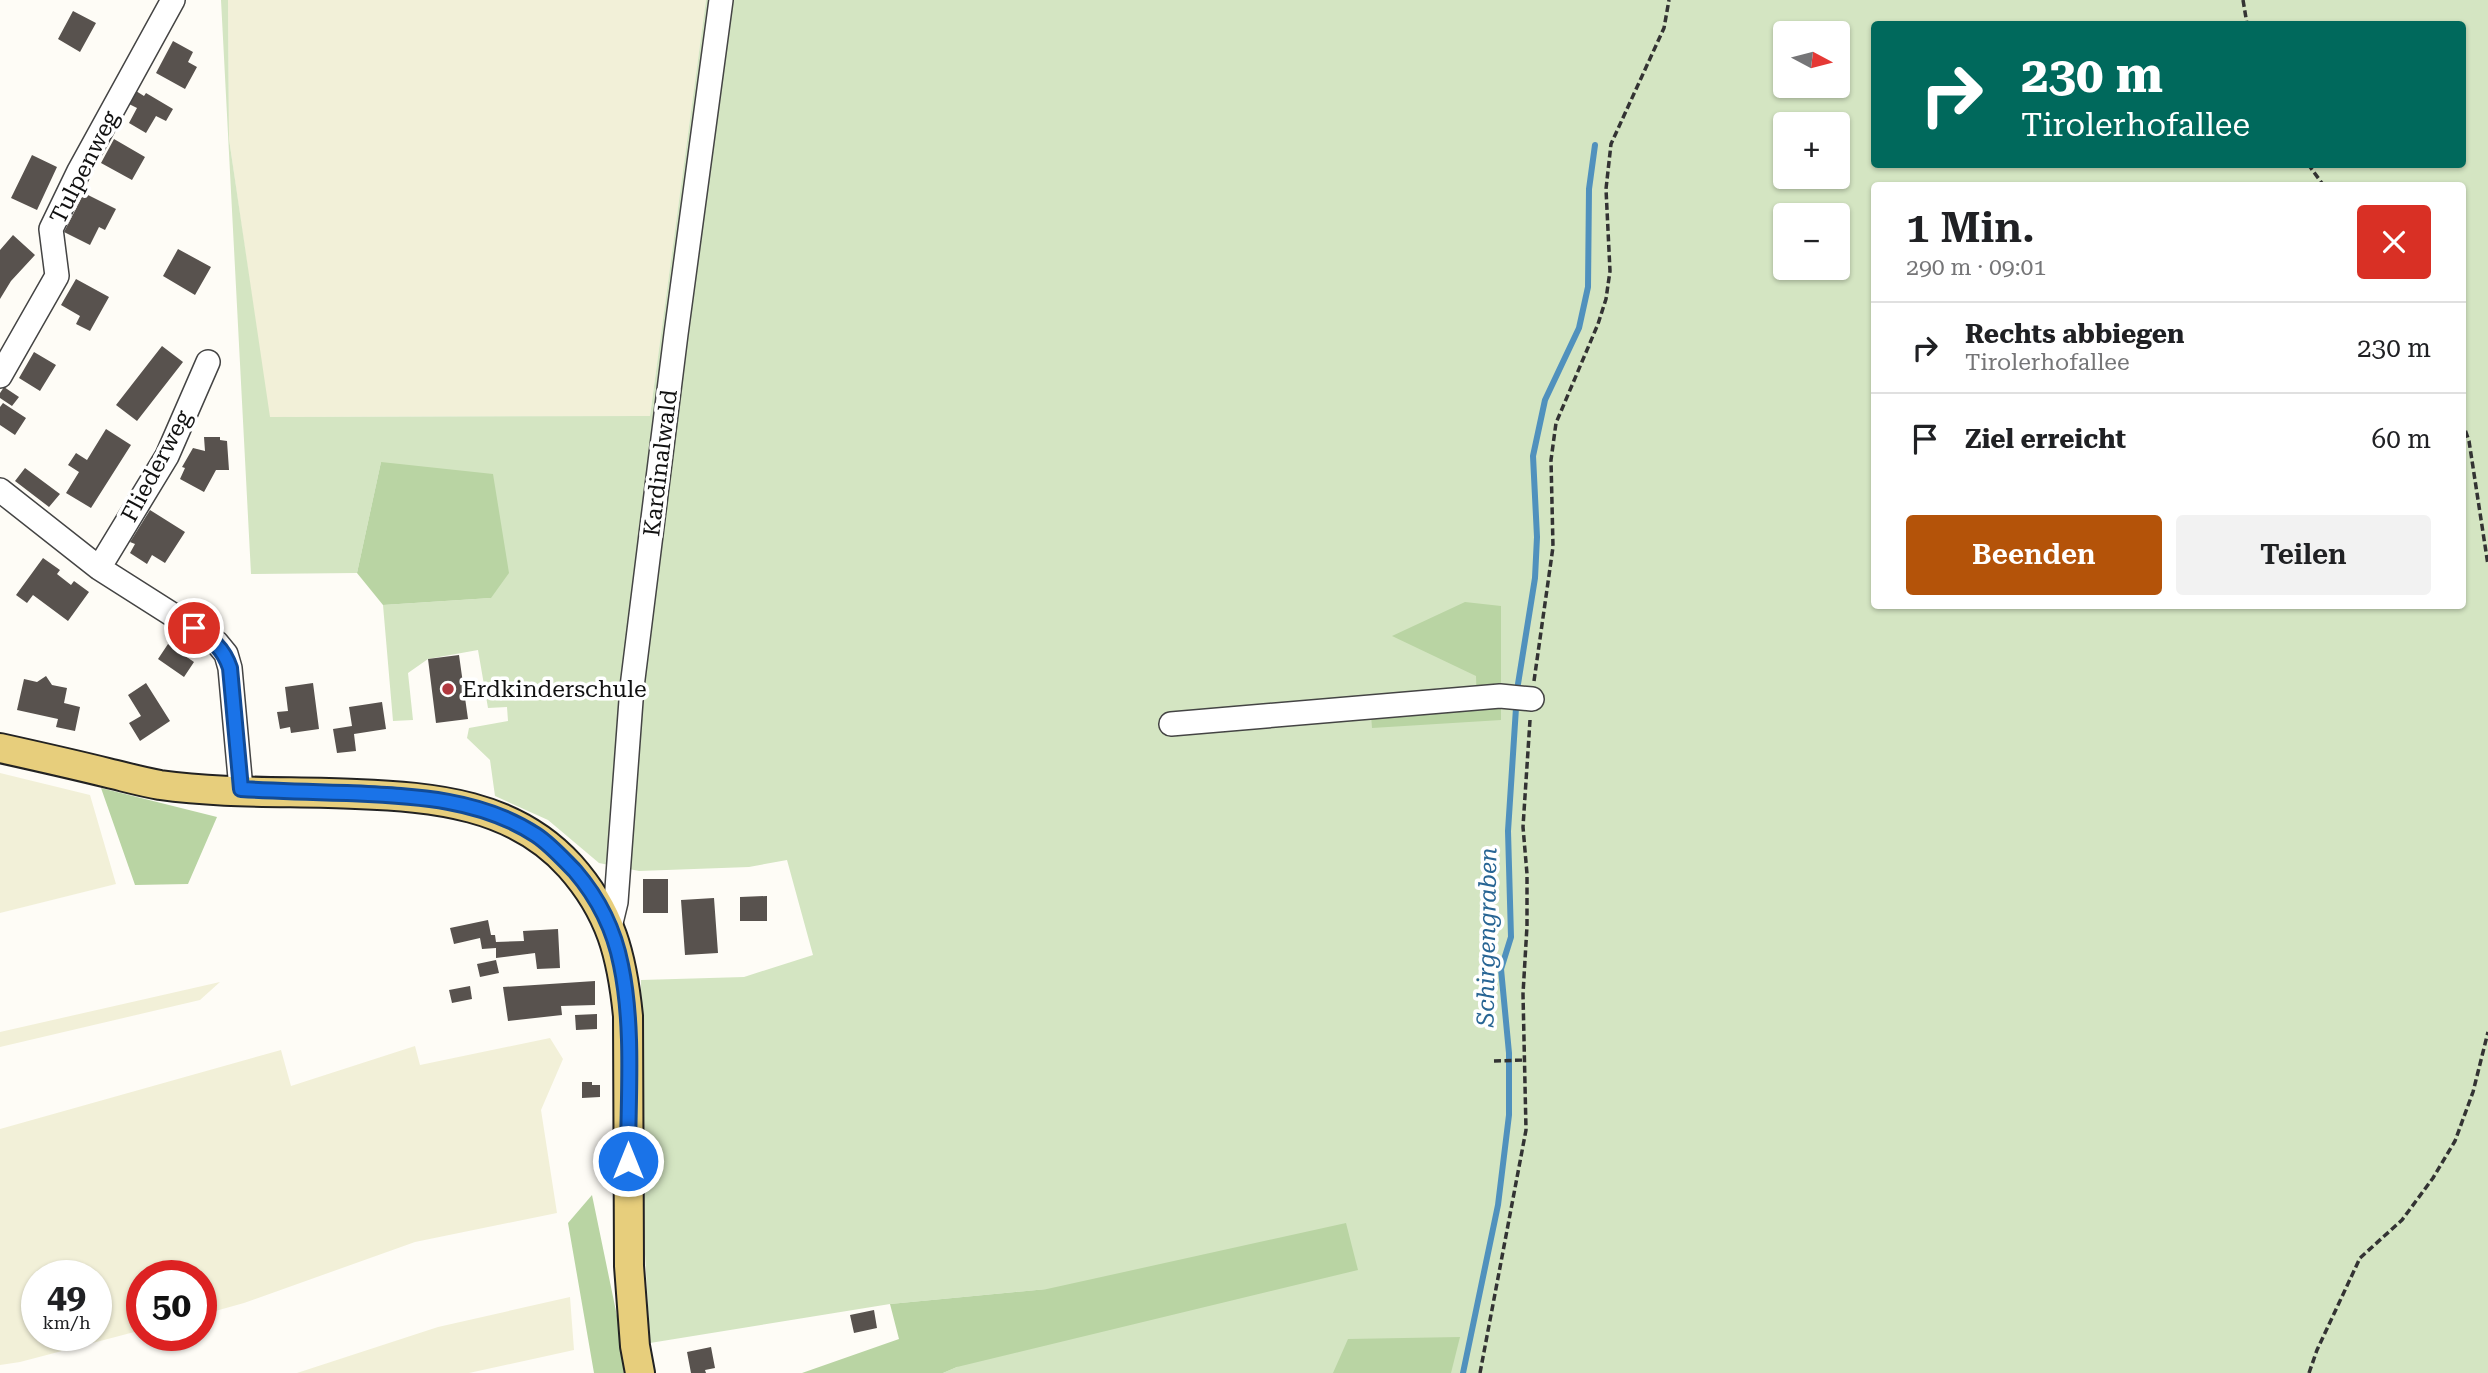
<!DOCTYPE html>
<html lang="de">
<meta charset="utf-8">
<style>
:root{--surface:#fff;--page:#f2f2f2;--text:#202124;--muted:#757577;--line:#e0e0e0;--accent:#b45309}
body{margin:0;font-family:"Roboto Serif",serif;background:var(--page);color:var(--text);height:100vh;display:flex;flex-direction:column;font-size:26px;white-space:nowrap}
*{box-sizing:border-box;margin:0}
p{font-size:23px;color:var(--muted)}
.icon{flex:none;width:38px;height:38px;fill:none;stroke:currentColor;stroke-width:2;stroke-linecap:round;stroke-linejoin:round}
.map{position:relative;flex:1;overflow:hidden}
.panel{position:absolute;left:1871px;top:182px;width:595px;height:427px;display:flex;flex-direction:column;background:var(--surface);border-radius:7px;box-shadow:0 2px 5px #0004}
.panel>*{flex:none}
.hud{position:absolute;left:1871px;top:21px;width:595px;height:147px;border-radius:7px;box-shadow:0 2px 5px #0004;background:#00695c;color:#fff;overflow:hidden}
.needle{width:46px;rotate:97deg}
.tools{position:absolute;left:1773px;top:21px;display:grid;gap:14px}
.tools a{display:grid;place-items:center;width:77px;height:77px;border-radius:7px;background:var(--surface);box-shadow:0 2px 5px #0004;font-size:35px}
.speed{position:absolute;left:21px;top:1260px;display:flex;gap:14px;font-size:35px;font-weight:700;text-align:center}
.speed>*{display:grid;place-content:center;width:91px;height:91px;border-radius:50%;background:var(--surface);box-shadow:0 2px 5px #0004;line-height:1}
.speed small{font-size:18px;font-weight:400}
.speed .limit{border:10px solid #d22;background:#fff;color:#111}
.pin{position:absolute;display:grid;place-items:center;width:60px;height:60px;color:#fff;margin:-30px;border:4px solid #fff;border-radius:50%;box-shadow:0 2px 7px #0007}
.me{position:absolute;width:77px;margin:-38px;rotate:0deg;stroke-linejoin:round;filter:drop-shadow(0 0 5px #0008)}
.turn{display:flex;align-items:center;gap:24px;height:147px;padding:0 35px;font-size:32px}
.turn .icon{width:91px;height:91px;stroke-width:2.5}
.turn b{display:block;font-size:49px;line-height:60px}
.round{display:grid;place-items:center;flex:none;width:74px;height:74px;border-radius:7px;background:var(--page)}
.headline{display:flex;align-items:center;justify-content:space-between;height:119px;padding:0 35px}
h1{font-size:42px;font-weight:600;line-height:52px}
.action{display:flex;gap:14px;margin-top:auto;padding:14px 35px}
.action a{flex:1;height:80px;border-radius:7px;background:var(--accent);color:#fff;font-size:28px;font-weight:600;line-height:80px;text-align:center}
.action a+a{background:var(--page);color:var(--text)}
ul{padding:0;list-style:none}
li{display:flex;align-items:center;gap:21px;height:91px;padding:0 35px;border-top:2px solid var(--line)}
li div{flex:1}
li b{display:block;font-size:26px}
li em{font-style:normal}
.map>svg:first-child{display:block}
</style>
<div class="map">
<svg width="2488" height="1373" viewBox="0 0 2488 1373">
<rect width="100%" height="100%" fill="#fefcf6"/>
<!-- farmland -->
<path fill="#f2f0d8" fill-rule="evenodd" d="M 228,0 L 706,0 L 650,416 L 269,417 L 229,139 Z
M 0,773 L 90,795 L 116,884 L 0,913 Z
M 220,982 L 200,1000 L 0,1047 L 0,1032 Z
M 550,1038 L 563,1059 L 541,1110 L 557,1213 L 415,1242 L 244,1303 L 201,1315 L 201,1276 L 142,1276 L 142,1330 L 20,1362 L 0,1365 L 0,1129 L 281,1050 L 291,1086 L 415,1046 L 420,1065 ZM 37,1276 L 96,1276 L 96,1335 L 37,1335 Z
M 570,1297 L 574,1350 L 469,1373 L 297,1373 L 438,1327 Z"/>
<!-- green -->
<path fill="#d4e5c2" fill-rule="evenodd" d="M 221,0 L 228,0 L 229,139 L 270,417 L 650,416 L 706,0 L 2488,0 L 2488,1373 L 943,1373 L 957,1367 L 1047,1289 L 890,1304 L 650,1343 L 641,1183 L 641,980 L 744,977 L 813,955 L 787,860 L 749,867 L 639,871 L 599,863 L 548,820 L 495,796 L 490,760 L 467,738 L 469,728 L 508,721 L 507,707 L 488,708 L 478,650 L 428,659 L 408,673 L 413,720 L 393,721 L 383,605 L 491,598 L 381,462 L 357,573 L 251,574 ZM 1874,24 L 2462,24 L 2462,164 L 1874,164 ZM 1785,33 L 1838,33 L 1838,86 L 1785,86 ZM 1785,124 L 1838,124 L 1838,177 L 1785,177 ZM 1874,186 L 2462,186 L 2462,606 L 1874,606 ZM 1785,215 L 1838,215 L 1838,268 L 1785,268 Z"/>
<!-- forest -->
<path fill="#b9d4a3" d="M 381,462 L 493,474 L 509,573 L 491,598 L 383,605 L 357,573 Z
M 1465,602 L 1501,606 L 1501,720 L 1372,728 L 1371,715 L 1477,705 L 1476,676 L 1392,636 Z
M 101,788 L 217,817 L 188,884 L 135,885 Z
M 592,1195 L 617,1316 L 624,1373 L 594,1373 L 568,1223 Z
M 1346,1223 L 1358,1270 L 957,1367 L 943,1373 L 802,1373 L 899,1339 L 890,1304 L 1047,1289 Z
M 1460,1337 L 1451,1373 L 1333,1373 L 1348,1339 Z"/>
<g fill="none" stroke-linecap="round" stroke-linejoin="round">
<!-- stream -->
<path stroke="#5091bd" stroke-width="6" d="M 1518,684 L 1535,578 L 1537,537 L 1533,456 L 1545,400 L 1579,328 L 1588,287 L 1589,189 L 1595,145
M 1463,1373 L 1498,1205 L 1509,1115 L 1509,1053 L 1501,969 L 1511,937 L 1508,831 L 1516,708"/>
</g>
<!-- building -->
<path fill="#58524e" d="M 73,11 L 96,23 L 80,52 L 58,39 Z
M 173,41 L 193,52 L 188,62 L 197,67 L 185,89 L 156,73 Z
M 136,91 L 144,96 L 146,93 L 173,109 L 166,121 L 156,116 L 146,133 L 129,123 L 137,108 L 129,104 Z
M 114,139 L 145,157 L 132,180 L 101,163 Z
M 32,155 L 57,167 L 37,210 L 11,198 Z
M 84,193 L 116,209 L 105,230 L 99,227 L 90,245 L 64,232 Z
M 13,235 L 35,255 L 11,281 L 0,299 L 0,250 Z
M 178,249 L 211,267 L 195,295 L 163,276 Z
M 76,279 L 109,297 L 90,331 L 76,324 L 80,316 L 61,305 Z
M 162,346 L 183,362 L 137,421 L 116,405 Z
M 34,352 L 56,365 L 40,391 L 19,378 Z
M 4,387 L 19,397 L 12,406 L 0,398 L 0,393 Z
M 3,403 L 26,418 L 15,435 L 0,425 L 0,407 Z
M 106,429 L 131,445 L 91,508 L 66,493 L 79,472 L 68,465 L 76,453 L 87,460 Z
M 204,437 L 220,437 L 220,440 L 227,441 L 229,470 L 216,470 L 204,492 L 180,479 L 185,468 L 182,467 L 193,448 L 205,451 Z
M 25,468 L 60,494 L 49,507 L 15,481 Z
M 150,510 L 185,532 L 165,563 L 152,555 L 147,564 L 130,553 L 135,544 L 130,542 Z
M 43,558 L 60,570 L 57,574 L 71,585 L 74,581 L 89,592 L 68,621 L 33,595 L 27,603 L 16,595 Z
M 168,644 L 194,662 L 184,677 L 158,659 Z
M 459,655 L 468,719 L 436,723 L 428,659 Z
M 46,676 L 52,685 L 67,688 L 64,703 L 80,707 L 75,731 L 56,727 L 58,719 L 17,710 L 24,679 L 37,682 Z
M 146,683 L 170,721 L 140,741 L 129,723 L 141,716 L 128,695 Z
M 313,683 L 319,729 L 291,733 L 290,727 L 280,729 L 277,712 L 288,711 L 285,687 Z
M 382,702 L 386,729 L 354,734 L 356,751 L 337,753 L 333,729 L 352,726 L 349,707 Z
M 643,879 L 668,879 L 668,913 L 643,913 Z
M 767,896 L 767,921 L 740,921 L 740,897 Z
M 714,898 L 718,953 L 685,955 L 681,900 Z
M 488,920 L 491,935 L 495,935 L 496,942 L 524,941 L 523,931 L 558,929 L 560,968 L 537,969 L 535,953 L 496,958 L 496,948 L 482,949 L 480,938 L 454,944 L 450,928 Z
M 496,960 L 499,973 L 480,977 L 477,964 Z
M 595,981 L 595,1005 L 561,1006 L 562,1015 L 508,1021 L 503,987 Z
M 470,986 L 472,999 L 452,1003 L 449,990 Z
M 597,1014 L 597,1029 L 576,1030 L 575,1015 Z
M 582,1082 L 592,1082 L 592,1085 L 600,1085 L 600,1097 L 582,1098 Z
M 874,1310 L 877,1328 L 854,1333 L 850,1315 Z
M 711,1347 L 715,1368 L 705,1370 L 706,1373 L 691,1373 L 687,1352 Z"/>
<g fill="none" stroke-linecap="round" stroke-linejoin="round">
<!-- minor casing -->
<g stroke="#444" stroke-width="26">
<path id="minor" d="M 0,376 L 57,276 L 51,229 L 79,171 L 173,0
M 0,490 L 99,568 L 217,643 L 226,654 L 230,668 L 241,789
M 99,568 L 167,456 L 208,362
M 1171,724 L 1500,696 L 1532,699
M 610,927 L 616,902 L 632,687 L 676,334 L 721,0"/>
</g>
<!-- major casing -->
<g stroke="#222" stroke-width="32">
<path id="major" d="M 0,748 C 36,756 72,764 108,773 C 125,777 143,782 160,785 C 224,794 291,791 356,794 C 434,797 514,804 570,866 C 611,912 622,956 628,1016 L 629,1266 L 635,1346 L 640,1373"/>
</g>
<!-- path -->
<path stroke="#333" stroke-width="3.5" stroke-dasharray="7 3.5" stroke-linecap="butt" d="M 2243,0 L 2247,24
M 2308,164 L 2324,186
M 2462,421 L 2469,441 L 2488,565
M 1534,681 L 1553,547 L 1551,460 L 1556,423 L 1598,324 L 1606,299 L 1610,271 L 1606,189 L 1611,144 L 1664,28 L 1669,0
M 1494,1061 L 1526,1060
M 1480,1373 L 1526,1130 L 1523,994 L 1527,926 L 1527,874 L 1523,827 L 1530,720
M 2309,1373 L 2317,1350 L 2360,1258 L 2402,1220 L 2433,1178 L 2455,1141 L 2473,1092 L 2488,1032"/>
<!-- minor -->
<use href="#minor" stroke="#fff" stroke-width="23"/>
<!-- major -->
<use href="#major" stroke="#e7ce7c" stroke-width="28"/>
</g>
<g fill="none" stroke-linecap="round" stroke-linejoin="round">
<!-- route casing -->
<g stroke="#114b97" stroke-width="18">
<path id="route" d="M 194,628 C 212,640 223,647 230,668 L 241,789 C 277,791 312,792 347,793 C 412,796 480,798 536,835 C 551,845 563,859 575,871 C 599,899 614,929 621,965 C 634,1027 628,1098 628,1161"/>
</g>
<!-- route -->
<use href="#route" stroke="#1a73e8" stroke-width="12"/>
</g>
<!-- markers -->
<circle fill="#b0393f" stroke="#fff" stroke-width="2.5" cx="448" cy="689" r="7"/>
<g text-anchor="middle" stroke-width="7" stroke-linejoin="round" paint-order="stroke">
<!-- street labels -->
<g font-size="23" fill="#111" stroke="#fff">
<text transform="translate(84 167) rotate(-63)" y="8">Tulpenweg</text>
<text transform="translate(660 463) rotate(-83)" y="8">Kardinalwald</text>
<text transform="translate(156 466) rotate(-62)" y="8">Fliederweg</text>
</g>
<!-- poi labels -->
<g font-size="23" fill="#111" stroke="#fff" text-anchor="start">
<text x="462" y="697">Erdkinderschule</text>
</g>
<!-- water labels -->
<g font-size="24" font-style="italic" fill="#286594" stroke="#fff">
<text transform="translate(1487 937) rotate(-89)" y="8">Schirgengraben</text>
</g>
</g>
</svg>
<div class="tools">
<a><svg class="needle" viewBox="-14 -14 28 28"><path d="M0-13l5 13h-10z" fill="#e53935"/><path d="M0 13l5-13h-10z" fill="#757577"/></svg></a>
<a>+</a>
<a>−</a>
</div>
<div class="speed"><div>49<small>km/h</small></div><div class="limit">50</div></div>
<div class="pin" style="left:194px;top:628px;background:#d93025"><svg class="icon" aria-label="arrive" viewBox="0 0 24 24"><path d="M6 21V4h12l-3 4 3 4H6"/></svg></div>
<svg class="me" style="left:628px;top:1161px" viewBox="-20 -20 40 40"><circle r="17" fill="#1a73e8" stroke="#fff" stroke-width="3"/><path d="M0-11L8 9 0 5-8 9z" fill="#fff"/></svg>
<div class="hud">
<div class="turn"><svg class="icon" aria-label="right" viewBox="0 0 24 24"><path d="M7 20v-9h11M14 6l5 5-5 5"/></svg><div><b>230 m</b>Tirolerhofallee</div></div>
</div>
<section class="panel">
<div class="headline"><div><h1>1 Min.</h1><p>290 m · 09:01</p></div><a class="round" style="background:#d93025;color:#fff"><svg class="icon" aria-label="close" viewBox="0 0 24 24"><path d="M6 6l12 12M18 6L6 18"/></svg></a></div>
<ul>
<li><svg class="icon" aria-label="right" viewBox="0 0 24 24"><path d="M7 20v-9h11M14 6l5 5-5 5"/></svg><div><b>Rechts abbiegen</b><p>Tirolerhofallee</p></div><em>230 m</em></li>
<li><svg class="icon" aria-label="arrive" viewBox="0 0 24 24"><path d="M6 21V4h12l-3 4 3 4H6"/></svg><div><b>Ziel erreicht</b></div><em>60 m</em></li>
</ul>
<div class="action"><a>Beenden</a><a>Teilen</a></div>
</section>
</div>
